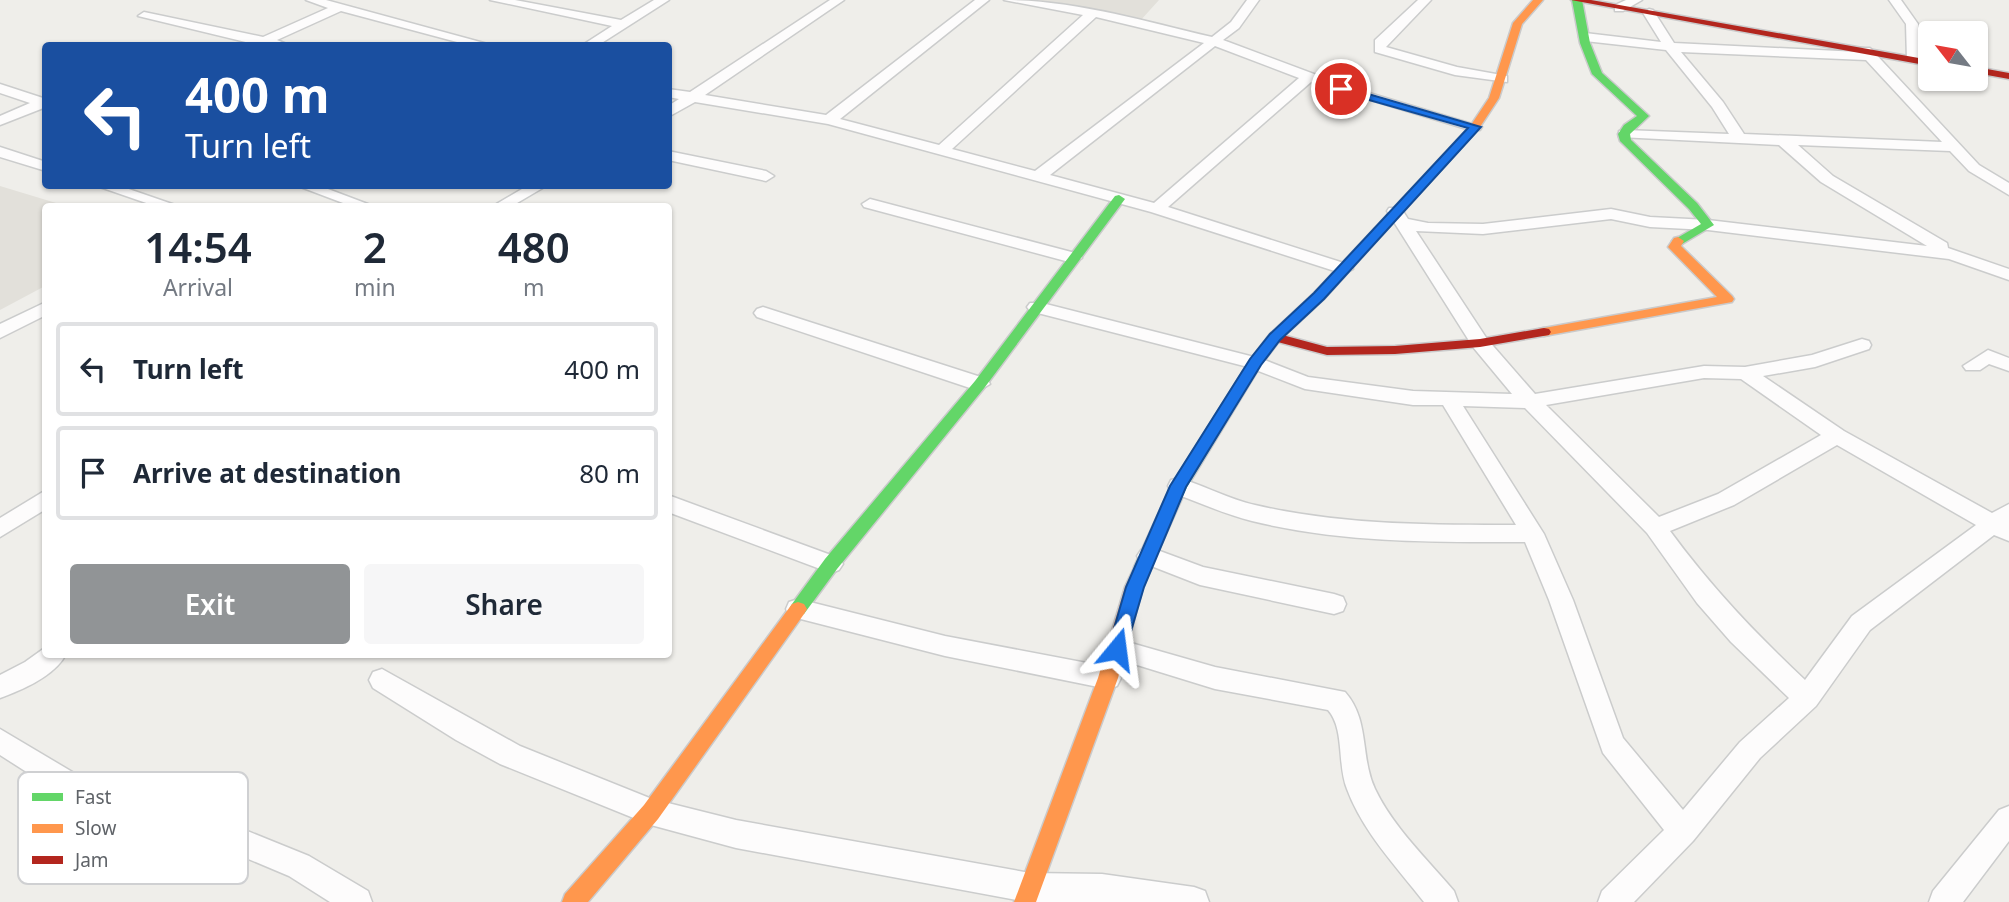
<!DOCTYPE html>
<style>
:root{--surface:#fff;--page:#f6f6f7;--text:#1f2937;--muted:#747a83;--line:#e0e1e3;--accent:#919496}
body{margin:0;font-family:"Noto Sans",sans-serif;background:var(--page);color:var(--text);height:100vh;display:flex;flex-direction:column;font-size:26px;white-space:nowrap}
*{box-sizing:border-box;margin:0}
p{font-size:23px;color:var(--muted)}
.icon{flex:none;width:38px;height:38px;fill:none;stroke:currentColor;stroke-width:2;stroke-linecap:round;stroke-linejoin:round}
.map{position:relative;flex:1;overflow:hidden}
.details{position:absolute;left:42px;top:203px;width:630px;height:455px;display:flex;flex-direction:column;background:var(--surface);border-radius:7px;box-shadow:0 2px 5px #0004}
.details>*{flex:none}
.guide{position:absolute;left:42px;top:42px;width:630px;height:147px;border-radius:7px;box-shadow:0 2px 5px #0004;background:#1a4fa0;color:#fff;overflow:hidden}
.needle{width:46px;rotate:301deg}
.buttons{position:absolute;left:1918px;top:21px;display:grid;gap:14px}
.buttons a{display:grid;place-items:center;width:70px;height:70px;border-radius:7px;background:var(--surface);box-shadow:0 2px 5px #0004;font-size:35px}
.pin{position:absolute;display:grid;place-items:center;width:60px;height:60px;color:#fff;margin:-30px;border:4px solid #fff;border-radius:50%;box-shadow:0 2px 7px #0007}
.me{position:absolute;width:77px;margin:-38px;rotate:16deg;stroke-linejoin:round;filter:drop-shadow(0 0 5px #0008)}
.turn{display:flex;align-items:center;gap:24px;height:147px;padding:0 28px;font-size:32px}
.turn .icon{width:91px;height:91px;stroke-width:2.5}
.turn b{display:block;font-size:49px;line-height:60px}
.eta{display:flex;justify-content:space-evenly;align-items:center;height:119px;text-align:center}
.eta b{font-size:42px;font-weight:600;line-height:49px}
.action{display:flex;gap:14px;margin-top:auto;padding:14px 28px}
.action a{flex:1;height:80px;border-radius:7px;background:var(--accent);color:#fff;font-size:28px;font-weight:600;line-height:80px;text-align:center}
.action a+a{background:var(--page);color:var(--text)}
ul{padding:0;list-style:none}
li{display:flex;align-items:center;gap:21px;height:94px;margin:0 14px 10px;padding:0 14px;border:4px solid var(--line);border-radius:7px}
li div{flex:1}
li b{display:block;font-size:26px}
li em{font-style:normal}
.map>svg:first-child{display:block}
</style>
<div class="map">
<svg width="2009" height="902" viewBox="0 0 2009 902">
<rect width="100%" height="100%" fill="#efeeea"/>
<!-- education -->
<path fill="#e2e0da" d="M 1033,0 L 1159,0 L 1140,21 Z
M 0,186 L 66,206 L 46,206 L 45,286 L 0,310 Z"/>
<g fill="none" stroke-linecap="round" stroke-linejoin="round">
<!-- street casing -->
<g stroke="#cbcccc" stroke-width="3">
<path id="street" d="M 306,0 L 326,0 L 495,46 L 472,46 L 341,11 L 277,40 L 291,46 L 262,46 L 138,16 L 144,12 L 263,37 L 328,8 Z
M 490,0 L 515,0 L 621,20 L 654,0 L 669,0 L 597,46 L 581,46 L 612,26 Z
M 830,0 L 844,0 L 705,95 L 826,115 L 975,0 L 989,0 L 840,119 L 939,145 L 1083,15 L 1004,0 C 1074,0 1143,21 1212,37 L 1231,22 L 1247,0 L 1259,0 L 1239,28 L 1223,40 L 1346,86 L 1482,127 L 1480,130 L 1470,130 L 1311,82 L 1168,207 L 1350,265 L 1353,269 L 1344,274 L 1151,212 L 828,124 L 695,102 L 668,117 L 668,106 L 679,99 L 668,97 L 668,89 L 690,92 ZM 1096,17 L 1204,43 L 1035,171 L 952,149 ZM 1215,46 L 1299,78 L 1154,203 L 1050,175 Z
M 1418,0 L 1431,0 L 1386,47 L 1457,67 L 1507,76 L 1507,82 L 1455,75 L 1375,52 L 1375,40 Z
M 1626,0 L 1642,0 L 1623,11 L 1615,11 L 1615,5 Z
M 1889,0 L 1901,0 L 1918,24 L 1919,63 L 1907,60 L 1906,24 Z
M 1649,9 L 1653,10 L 1674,43 L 1859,52 L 1860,48 L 1870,48 L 1979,165 L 2009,183 L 2009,195 L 1969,171 L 1950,151 L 1798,145 L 1833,176 L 1947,243 L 1948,248 L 2009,269 L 2009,280 L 1949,259 L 1708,230 L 1650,227 L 1611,219 L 1483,234 L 1416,231 L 1487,339 L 1535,394 L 1704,366 L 1745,367 L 1812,355 L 1862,339 L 1869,341 L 1871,345 L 1869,349 L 1815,367 L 1763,376 L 1844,431 L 1992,513 L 2009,504 L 2009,541 L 1994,535 L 1870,630 L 1816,706 L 1760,758 L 1693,841 L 1634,902 L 1598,902 L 1602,891 L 1664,830 L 1603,753 L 1549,600 L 1525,542 C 1434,542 1341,543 1252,521 C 1224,514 1198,502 1171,492 L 1168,486 L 1171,480 L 1179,478 C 1205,486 1229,499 1255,505 C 1341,525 1428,525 1516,525 L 1443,405 L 1413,405 L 1305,389 L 1248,367 L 1030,311 L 1027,307 L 1030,303 L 1042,303 L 1262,359 L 1308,377 L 1413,391 L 1512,394 L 1473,347 L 1387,211 L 1389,208 L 1401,208 L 1408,219 L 1428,223 L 1483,224 L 1611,209 L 1650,217 L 1708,220 L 1927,246 L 1821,182 L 1779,145 L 1619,137 L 1619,131 L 1624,130 L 1729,134 L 1712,107 L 1666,50 L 1585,41 L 1579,37 L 1585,33 L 1661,42 L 1643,13 ZM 1681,52 L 1866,60 L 1942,142 L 1744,134 L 1723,102 ZM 1704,378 L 1741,379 L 1821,435 L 1718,494 L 1659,517 L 1546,405 ZM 1463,406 L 1525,408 L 1647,533 L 1697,603 L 1731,642 L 1789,698 L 1740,742 L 1683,810 L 1623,738 L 1573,600 L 1544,534 ZM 1837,445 L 1976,525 L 1852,616 L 1805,680 C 1754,632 1712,588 1670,531 L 1734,505 Z
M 0,84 L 46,99 L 46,107 L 0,125 L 0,116 L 30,103 L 0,93 Z
M 0,147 L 46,162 L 46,171 L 0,157 Z
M 668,151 L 766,171 L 774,176 L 766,181 L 668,160 Z
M 97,186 L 120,186 L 178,206 L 155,206 Z
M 298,186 L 320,186 L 373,206 L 351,206 Z
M 527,186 L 546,186 L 512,206 L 493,206 Z
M 870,199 L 1079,254 L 1082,258 L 1073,263 L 864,207 L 862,204 Z
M 46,302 L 46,315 L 0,338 L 0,324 Z
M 763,307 L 987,379 L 990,384 L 980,390 L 973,389 L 757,317 L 754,313 L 757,309 Z
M 1988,350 L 2009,358 L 2009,371 L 1989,364 L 1980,370 L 1966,370 L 1963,366 Z
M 46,490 L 46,509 L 0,537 L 0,518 Z
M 668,495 L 839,558 L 843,564 L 839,570 L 831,573 L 668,512 Z
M 1149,547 L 1203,567 L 1334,594 L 1343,597 L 1346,604 L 1343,611 L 1334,614 L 1200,585 L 1141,562 L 1137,556 L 1141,550 Z
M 798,599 L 945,636 L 1108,667 L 1117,670 L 1121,678 L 1117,686 L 1108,689 L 945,656 L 789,616 L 786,609 L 789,602 Z
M 1117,639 L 1215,667 L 1345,692 C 1370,720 1360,757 1375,789 C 1393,827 1427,859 1454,891 L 1458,902 L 1424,902 C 1396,866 1363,832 1347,789 C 1337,765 1345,729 1328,710 L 1215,689 L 1108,656 L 1105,649 L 1108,642 Z
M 46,647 L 46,654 L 66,654 C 55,676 22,690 0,698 L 0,675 L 25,662 Z
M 382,669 L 520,746 L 652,799 L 736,820 L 1030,873 L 1102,874 L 1194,887 L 1205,891 L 1209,902 L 1027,902 L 736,848 L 651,825 L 500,764 L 456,740 L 373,688 L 369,680 L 373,672 Z
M 0,729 L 106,792 L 128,801 L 235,826 L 309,856 L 368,891 L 372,902 L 330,902 L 289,876 L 234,853 L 116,823 L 86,810 L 0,755 Z
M 2009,806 L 2009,841 L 1963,902 L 1929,902 L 1933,891 L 1999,810 Z"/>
</g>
<!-- fast casing -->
<g stroke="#cacacb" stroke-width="3">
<path id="fast" d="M 1572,0 L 1582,0 L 1590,43 L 1602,73 L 1649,116 L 1630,134 L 1631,140 L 1697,203 L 1714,225 L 1682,244 L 1674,244 L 1672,241 L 1701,224 L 1689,209 L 1620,141 L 1618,134 L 1624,125 L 1637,116 L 1592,74 L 1580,43 Z
M 1119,195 L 1125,199 L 985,387 L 837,569 L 804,614 L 798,616 L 792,614 L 789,609 L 792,604 L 825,559 L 975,381 L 1115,196 Z
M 1378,228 L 1384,232 L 1382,235 L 1324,299 L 1280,340 L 1261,365 L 1187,487 L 1149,572 L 1143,574 L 1137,572 L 1134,567 L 1171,486 L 1250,360 L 1270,334 L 1314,293 L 1374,229 Z"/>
</g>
<!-- slow casing -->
<g stroke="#cacacb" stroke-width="3">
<path id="slow" d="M 1533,0 L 1543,0 L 1522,24 L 1499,98 L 1480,127 L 1382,235 L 1374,235 L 1374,229 L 1471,125 L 1489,98 L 1513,23 Z
M 1678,237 L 1684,241 L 1681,246 L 1732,296 L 1734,299 L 1732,302 L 1544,336 L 1539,335 L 1537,332 L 1539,329 L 1544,328 L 1717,297 L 1668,247 L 1674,238 Z
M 1143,560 L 1149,562 L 1152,567 L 1143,587 L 1118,678 L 1036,902 L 1014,902 L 1098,678 L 1125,587 L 1137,562 Z
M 798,602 L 804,604 L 807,609 L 804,614 L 658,819 L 588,902 L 562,902 L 565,894 L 644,805 L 792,604 Z"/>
</g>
<!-- jam casing -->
<g stroke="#cacacb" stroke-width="3">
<path id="jam" d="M 1571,0 L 1591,0 L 1930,60 L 1930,66 Z
M 1976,67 L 2009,73 L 2009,79 L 1976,73 Z
M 1544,328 L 1549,329 L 1551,332 L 1549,335 L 1480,347 L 1395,354 L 1327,355 L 1270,340 L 1268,337 L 1275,333 L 1327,347 L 1395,346 L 1480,339 Z"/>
</g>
<!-- street -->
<use href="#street" fill="#fdfcfc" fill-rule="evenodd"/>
<!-- fast -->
<use href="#fast" fill="#63d668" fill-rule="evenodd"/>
<!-- slow -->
<use href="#slow" fill="#ff974d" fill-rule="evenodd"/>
<!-- jam -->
<use href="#jam" fill="#b3261e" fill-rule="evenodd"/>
</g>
<!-- route -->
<path fill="#1a73e8" stroke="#114b97" stroke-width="2" d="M 1341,86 L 1481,127 L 1324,299 L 1280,340 L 1261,365 L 1186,487 L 1144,587 L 1124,655 L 1111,655 L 1108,649 L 1126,587 L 1170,486 L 1250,359 L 1270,334 L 1314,293 L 1468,128 L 1337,91 L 1336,89 Z"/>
<!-- legend -->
<rect x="18" y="772" width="230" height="112" rx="10" fill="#fff" stroke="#cfd0d2" stroke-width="2"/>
<rect x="32" y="793" width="31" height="8" fill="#63d668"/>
<rect x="32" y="824" width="31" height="9" fill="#ff974d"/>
<rect x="32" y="856" width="31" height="8" fill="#b3261e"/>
<g font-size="19" fill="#5f6368">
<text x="75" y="804">Fast</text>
<text x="75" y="835">Slow</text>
<text x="75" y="867">Jam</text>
</g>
</svg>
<div class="buttons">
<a><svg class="needle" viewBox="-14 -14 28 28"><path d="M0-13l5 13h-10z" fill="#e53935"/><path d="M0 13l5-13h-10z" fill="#747a83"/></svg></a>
</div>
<div class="pin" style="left:1341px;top:89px;background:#d93025"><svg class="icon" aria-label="arrive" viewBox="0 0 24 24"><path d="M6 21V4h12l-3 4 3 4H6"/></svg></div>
<svg class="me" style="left:1117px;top:649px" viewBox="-20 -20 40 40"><path d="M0-17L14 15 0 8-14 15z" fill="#1a73e8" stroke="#fff" stroke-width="4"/></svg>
<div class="guide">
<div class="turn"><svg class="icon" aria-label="left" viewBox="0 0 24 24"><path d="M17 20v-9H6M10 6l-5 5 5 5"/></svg><div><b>400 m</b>Turn left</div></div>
</div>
<section class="details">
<div class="eta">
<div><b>14:54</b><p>Arrival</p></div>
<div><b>2</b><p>min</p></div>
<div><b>480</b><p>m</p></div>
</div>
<ul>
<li><svg class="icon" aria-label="left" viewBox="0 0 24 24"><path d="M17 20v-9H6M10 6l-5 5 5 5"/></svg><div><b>Turn left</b></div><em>400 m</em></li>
<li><svg class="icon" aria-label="arrive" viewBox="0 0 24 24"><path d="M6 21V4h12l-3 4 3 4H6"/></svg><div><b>Arrive at destination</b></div><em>80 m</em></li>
</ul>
<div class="action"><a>Exit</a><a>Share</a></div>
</section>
</div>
